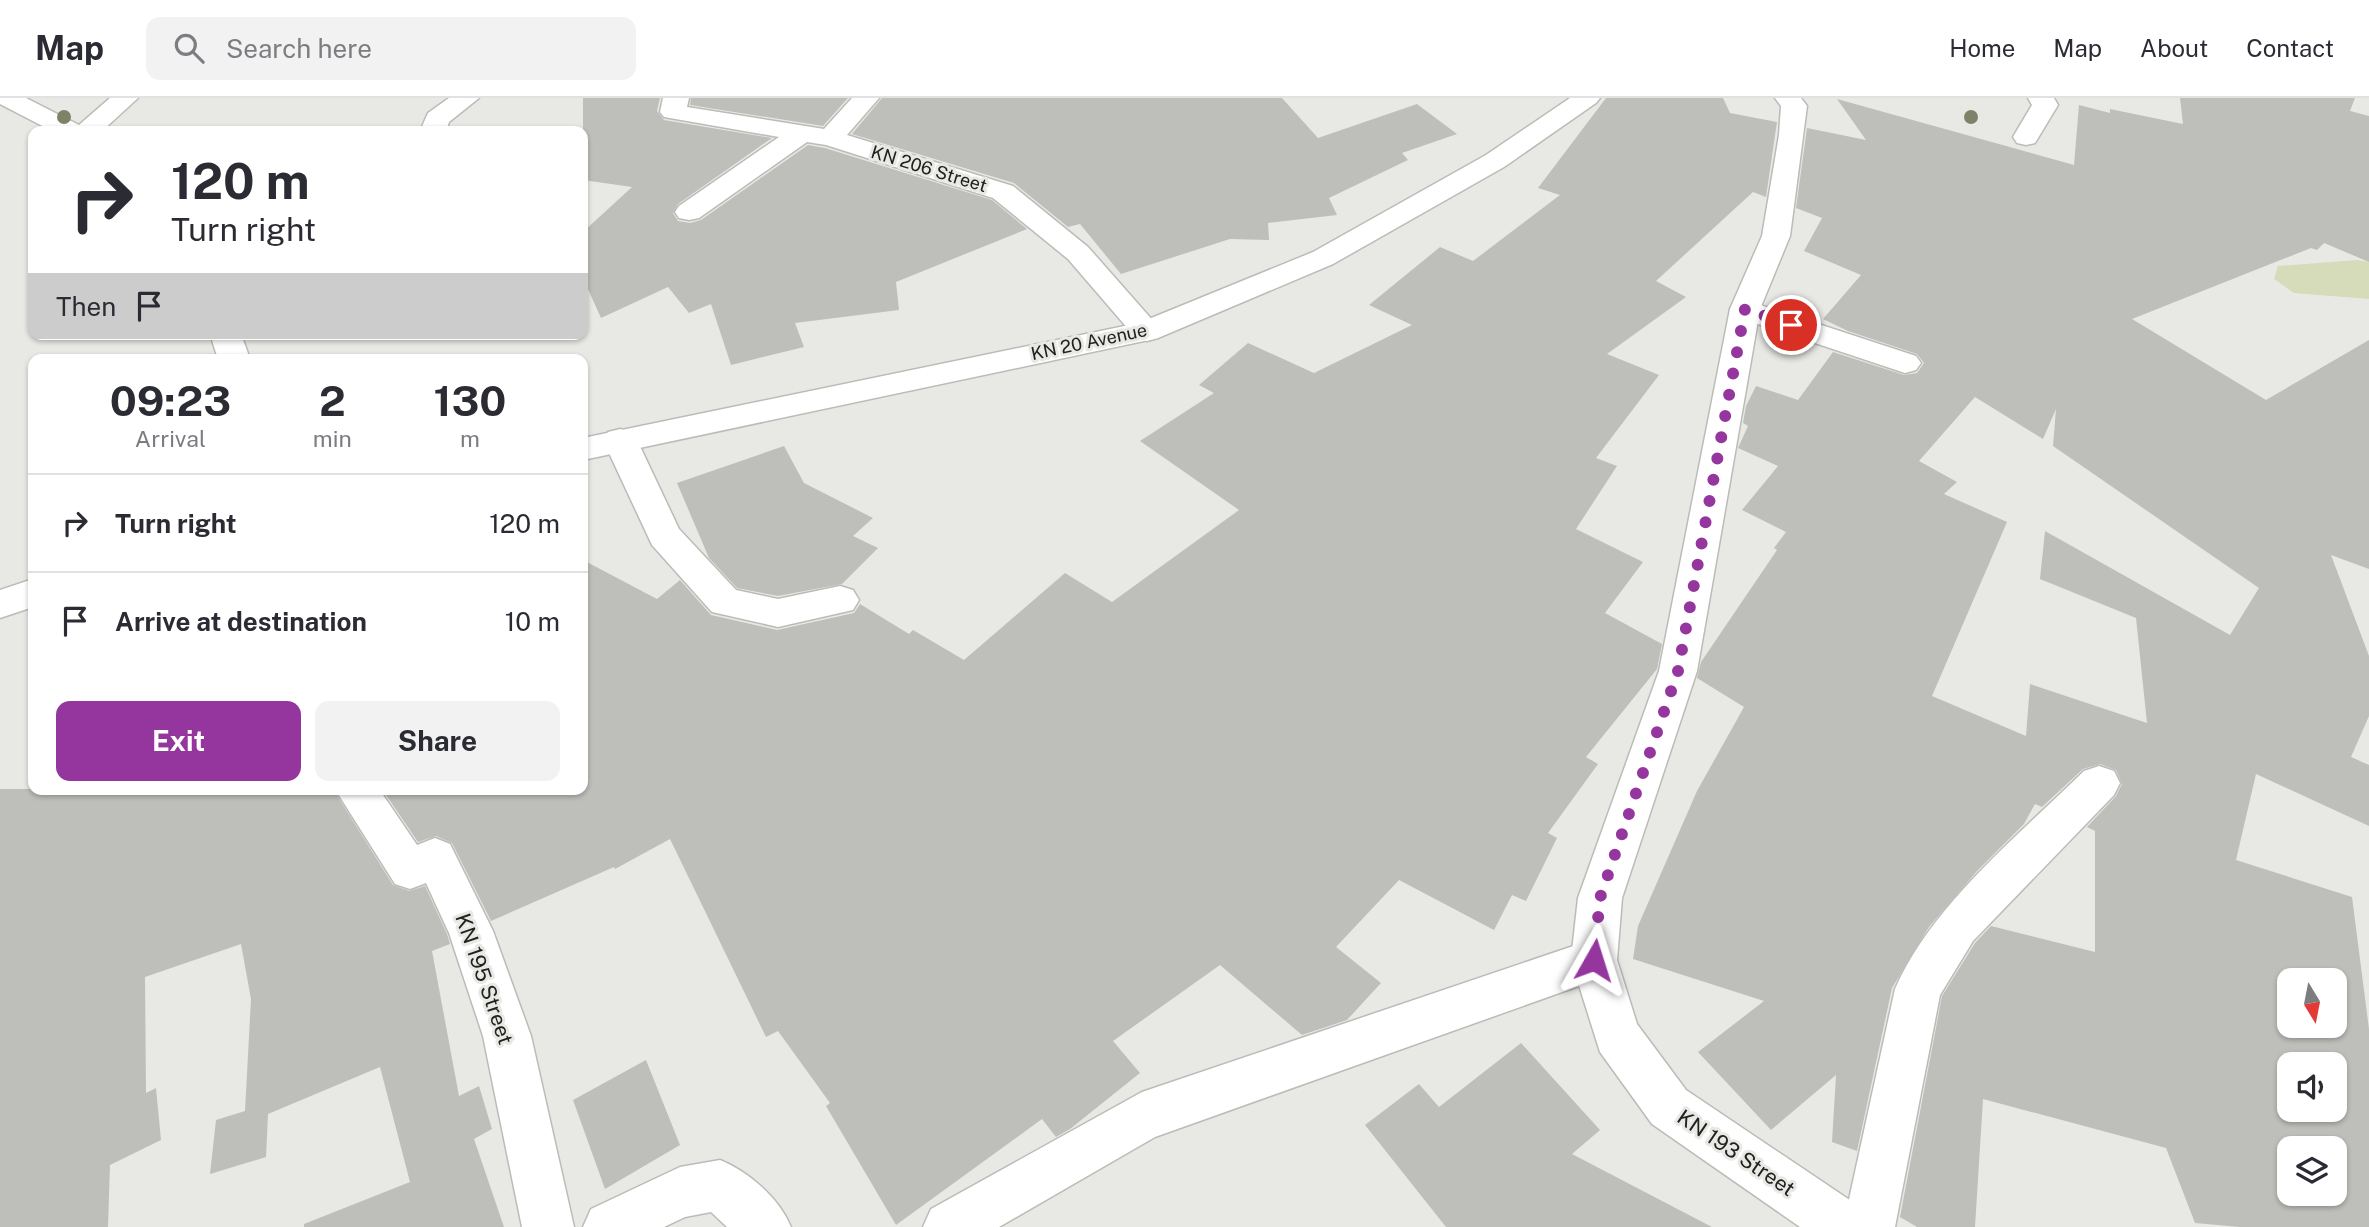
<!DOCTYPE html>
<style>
:root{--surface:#fff;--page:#f2f2f3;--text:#2b2b33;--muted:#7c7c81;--line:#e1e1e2;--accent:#95369e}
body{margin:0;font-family:"Public Sans",sans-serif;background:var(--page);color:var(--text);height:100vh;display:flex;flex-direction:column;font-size:26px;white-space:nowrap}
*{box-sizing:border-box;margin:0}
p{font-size:23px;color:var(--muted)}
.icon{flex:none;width:38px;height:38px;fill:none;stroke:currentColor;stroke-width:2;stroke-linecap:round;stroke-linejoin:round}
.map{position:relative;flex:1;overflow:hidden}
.panel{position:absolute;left:28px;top:256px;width:560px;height:441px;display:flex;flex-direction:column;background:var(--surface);border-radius:14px;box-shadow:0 2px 5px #0004}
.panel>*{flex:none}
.banner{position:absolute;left:28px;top:28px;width:560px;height:214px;border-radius:14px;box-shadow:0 2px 5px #0004;background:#fff;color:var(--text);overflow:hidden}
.needle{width:46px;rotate:170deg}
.buttons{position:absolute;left:2277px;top:870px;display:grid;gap:14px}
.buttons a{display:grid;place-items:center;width:70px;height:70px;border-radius:14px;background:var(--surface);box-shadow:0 2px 5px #0004;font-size:35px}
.pin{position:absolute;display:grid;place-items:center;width:60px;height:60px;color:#fff;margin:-30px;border:4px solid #fff;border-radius:50%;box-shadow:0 2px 7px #0007}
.me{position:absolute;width:77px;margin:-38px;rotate:6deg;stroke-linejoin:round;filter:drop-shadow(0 0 5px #0008)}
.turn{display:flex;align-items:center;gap:24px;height:147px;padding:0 28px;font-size:32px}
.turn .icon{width:91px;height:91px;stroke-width:2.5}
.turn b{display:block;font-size:49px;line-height:60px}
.then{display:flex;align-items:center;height:66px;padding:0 28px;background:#0003;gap:14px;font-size:26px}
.eta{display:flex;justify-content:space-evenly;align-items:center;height:119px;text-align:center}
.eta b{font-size:42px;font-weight:700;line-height:49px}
.button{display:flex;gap:14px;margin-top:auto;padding:14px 28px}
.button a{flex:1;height:80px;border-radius:14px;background:var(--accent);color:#fff;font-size:28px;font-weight:700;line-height:80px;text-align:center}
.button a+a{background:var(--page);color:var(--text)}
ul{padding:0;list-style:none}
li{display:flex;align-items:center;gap:21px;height:98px;padding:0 28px;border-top:2px solid var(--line)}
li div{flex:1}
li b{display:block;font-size:26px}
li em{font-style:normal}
header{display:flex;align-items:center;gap:42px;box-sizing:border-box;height:98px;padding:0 35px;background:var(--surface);border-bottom:2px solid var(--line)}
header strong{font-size:33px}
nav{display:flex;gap:38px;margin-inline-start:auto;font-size:24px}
.search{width:490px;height:63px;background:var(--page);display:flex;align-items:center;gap:18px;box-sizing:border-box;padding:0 24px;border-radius:14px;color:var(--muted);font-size:26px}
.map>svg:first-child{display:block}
</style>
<header>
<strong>Map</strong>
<div class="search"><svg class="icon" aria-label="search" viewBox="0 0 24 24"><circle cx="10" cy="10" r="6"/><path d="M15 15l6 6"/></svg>Search here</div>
<nav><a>Home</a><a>Map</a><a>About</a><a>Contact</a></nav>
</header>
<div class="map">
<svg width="2369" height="1129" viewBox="0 0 2369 1129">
<rect width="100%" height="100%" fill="#e8e9e5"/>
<!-- green -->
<path fill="#d6dbba" d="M 2357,162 L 2369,164 L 2369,201 L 2294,195 L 2274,181 L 2278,168 Z"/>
<!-- building -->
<path fill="#bebfbb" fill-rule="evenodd" d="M 583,0 L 660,0 L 657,13 L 664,22 L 772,40 L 678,106 L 673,115 L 678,123 L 690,125 L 701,122 L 808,47 L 825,50 L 992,102 L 1027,131 L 896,184 L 899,212 L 795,225 L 804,249 L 731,267 L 711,206 L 689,215 L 668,189 L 601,220 L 583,180 L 583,134 L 632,89 L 583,82 Z
M 691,0 L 848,0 L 823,28 L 690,7 Z
M 882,0 L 1282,0 L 1318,40 L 1417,6 L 1457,36 L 1402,55 L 1408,62 L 1329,100 L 1337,117 L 1268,125 L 1269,142 L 1230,141 L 1121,176 L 1080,126 L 1068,129 L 1014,85 L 852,36 Z
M 1606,0 L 1723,0 L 1730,15 L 1777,24 L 1766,99 L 1753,94 L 1656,183 L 1686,199 L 1607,256 L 1659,277 L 1596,360 L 1617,368 L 1576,431 L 1643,464 L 1605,515 L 1662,546 L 1657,571 L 1586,659 L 1598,666 L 1548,735 L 1557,740 L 1526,803 L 1512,797 L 1494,832 L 1399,782 L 1336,849 L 1381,885 L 1347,922 L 1302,937 L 1220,867 L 1113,943 L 1140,975 L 1070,1031 L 1056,1039 L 1042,1021 L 896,1127 L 826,1008 L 830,1005 L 778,933 L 766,939 L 670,741 L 615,771 L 614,769 L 491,823 L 452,745 L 436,738 L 418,744 L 382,691 L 583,691 L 583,462 L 657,501 L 680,482 L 711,517 L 777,532 L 854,515 L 860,506 L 909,536 L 913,532 L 964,562 L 1065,475 L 1112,504 L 1239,412 L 1140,343 L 1214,295 L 1199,287 L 1248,245 L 1314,275 L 1412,227 L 1369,207 L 1440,149 L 1473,163 L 1560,97 L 1538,90 Z
M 2180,0 L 2355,0 L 2350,13 L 2369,18 L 2369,164 L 2324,145 L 2317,152 L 2311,150 L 2132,221 L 2266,302 L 2369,242 L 2369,471 L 2331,457 L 2369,558 L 2369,618 L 2351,659 L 2369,667 L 2369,728 L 2256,676 L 2236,762 L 2352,799 L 2369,931 L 2369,1129 L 2240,1129 L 2195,1125 L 2166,1050 L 1983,1001 L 1975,1129 L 1917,1129 L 1900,1119 L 1942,898 L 1975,845 L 1991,828 L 2095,854 L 2095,733 L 2087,729 L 2116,698 L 2122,686 L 2116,672 L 2100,666 L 2083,671 L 2042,709 L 2035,706 L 2024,726 L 1977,773 L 1929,829 L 1892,890 L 1857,1053 L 1832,1044 L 1836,977 L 1771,1032 L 1698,954 L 1764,903 L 1633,861 L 1638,828 L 1697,693 L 1744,609 L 1697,580 L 1701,564 L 1777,452 L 1774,450 L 1786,434 L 1742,412 L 1778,368 L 1738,350 L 1748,328 L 1743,325 L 1746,308 L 1756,288 L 1798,302 L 1833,254 L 1904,277 L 1917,275 L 1924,265 L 1917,256 L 1848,233 L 1823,221 L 1861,177 L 1804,153 L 1822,120 L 1796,110 L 1807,30 L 1866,42 L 1837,1 L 2074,67 L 2079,7 L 2110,15 L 2110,11 L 2183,26 ZM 1975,299 L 2043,341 L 2056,311 L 2053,348 L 2259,490 L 2230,537 L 2045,433 L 2040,481 L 2136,520 L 2147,625 L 2030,586 L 2026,638 L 1932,598 L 2007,424 L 1944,396 L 1957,384 L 1919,363 ZM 2289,882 L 2334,882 L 2334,928 L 2289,928 ZM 2289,966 L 2334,966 L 2334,1012 L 2289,1012 ZM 2289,1050 L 2334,1050 L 2334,1096 L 2289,1096 Z
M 784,348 L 804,385 L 873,420 L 853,438 L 878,450 L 842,486 L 778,498 L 737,490 L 709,460 L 677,385 Z
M 0,691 L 333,691 L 393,787 L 409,793 L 425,788 L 447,836 L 450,846 L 432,853 L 459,998 L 479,988 L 492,1031 L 474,1041 L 504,1129 L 304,1129 L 304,1126 L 410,1084 L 380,969 L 268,1016 L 266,1059 L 210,1076 L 216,1022 L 245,1013 L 251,901 L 241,846 L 145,879 L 146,995 L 156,990 L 161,1042 L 110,1067 L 108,1129 L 0,1129 Z
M 1521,945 L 1600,1032 L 1572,1056 L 1712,1129 L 1446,1129 L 1365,1027 L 1419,986 L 1439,1009 Z
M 646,962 L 680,1047 L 605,1091 L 573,1002 Z"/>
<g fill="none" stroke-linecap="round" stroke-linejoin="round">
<!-- minor casing -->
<g stroke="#bbbcb7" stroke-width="3">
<path id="minor" d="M 0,0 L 26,0 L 79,27 L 110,0 L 138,0 L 102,33 L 52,33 L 0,6 Z
M 449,0 L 479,0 L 449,24 L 446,33 L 420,33 L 428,15 Z
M 663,0 L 689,0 L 687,9 L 824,31 L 852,0 L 879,0 L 847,37 L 1013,88 L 1088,149 L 1162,233 L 1158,240 L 1147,243 L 1136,240 L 1068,161 L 993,100 L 826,47 L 807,44 L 699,120 L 689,122 L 679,120 L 675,114 L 679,108 L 779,39 L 664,19 L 660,14 Z
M 2028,0 L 2054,0 L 2058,7 L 2035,45 L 2026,47 L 2017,45 L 2013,39 L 2032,7 Z
M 1745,202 L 1916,258 L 1921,265 L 1916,272 L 1905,275 L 1734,218 L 1730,211 L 1734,204 Z
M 210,236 L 241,236 L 250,261 L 218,261 Z
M 620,331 L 632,334 L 637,342 L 679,431 L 736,492 L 778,501 L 840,488 L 853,492 L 859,502 L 853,512 L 778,529 L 712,514 L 652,447 L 603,342 L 608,334 Z
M 2099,668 L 2114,673 L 2120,685 L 2114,697 L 1973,843 L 1940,897 L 1895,1129 L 1843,1129 L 1895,891 C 1931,808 2020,736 2084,673 Z
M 335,691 L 379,691 L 417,747 L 435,740 L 450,746 L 493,833 L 531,938 L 574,1129 L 522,1129 L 483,938 L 449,835 L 426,785 L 410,791 L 395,786 Z
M 1594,841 L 1610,847 L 1617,862 L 1610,877 L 1155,1039 L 999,1129 L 923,1129 L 931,1111 L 1142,994 Z
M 720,1062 C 749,1074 779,1100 791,1129 L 727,1129 L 711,1114 L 685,1119 L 664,1129 L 583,1129 L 591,1111 L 680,1069 Z"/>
</g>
<!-- tertiary casing -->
<g stroke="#bbbcb7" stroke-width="3">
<path id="tertiary" d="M 1775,0 L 1801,0 L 1807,8 L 1790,138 L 1760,211 L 1697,573 L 1622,800 L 1617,862 L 1637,926 L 1686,992 L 1863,1111 L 1871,1129 L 1800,1129 L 1652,1026 L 1600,954 L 1571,862 L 1578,800 L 1659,573 L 1730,211 L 1762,138 L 1779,37 L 1781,8 Z"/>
</g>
<!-- secondary casing -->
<g stroke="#bbbcb7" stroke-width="3">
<path id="secondary" d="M 1570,0 L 1600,0 L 1596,5 L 1504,69 L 1333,166 L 1158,240 L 583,362 L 583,340 L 1139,225 L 1313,154 L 1486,57 Z
M 33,481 L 33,509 L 0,520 L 0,492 Z"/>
</g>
<!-- minor -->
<use href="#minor" fill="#fff" fill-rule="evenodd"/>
<!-- tertiary -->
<use href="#tertiary" fill="#fff" fill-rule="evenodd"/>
<!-- secondary -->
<use href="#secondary" fill="#fff" fill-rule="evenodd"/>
</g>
<!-- trees -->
<g fill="#808268">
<circle cx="64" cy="19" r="7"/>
<circle cx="1971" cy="19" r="7"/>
</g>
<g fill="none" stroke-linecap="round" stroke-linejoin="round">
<!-- route -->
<path stroke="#95369e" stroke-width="12" stroke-dasharray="0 21.6" d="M 1594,862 L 1600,800 L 1678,573 L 1745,211 L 1791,227"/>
</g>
<g text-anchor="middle" stroke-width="6" stroke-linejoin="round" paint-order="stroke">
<!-- far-street labels -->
<g font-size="18" fill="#21211f" stroke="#e8e9e5">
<text transform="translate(929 71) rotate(17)" y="6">KN 206 Street</text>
<text transform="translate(1089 244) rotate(-12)" y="6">KN 20 Avenue</text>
</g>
<!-- street labels -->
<g font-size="21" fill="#21211f" stroke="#e8e9e5">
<text transform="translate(484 881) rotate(71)" y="7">KN 195 Street</text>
<text transform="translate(1736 1055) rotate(34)" y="7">KN 193 Street</text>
</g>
</g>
</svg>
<div class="buttons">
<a><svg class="needle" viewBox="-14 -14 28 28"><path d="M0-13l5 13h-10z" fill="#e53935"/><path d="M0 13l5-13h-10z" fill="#7c7c81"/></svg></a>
<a><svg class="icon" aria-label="sound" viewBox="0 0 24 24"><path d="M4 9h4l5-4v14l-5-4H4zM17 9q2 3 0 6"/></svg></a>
<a><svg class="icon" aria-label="layers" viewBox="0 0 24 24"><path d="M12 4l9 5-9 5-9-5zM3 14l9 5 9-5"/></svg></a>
</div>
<div class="pin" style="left:1791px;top:227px;background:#d93025"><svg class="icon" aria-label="arrive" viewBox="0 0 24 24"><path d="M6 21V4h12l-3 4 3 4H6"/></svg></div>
<svg class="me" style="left:1594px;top:862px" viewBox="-20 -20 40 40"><path d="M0-17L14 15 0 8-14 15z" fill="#95369e" stroke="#fff" stroke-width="4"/></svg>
<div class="banner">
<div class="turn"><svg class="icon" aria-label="right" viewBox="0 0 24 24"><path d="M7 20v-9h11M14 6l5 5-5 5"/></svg><div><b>120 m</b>Turn right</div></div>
<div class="then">Then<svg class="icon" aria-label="arrive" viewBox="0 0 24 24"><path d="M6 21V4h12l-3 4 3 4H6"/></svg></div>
</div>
<section class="panel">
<div class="eta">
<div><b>09:23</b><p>Arrival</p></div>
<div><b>2</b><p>min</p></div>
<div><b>130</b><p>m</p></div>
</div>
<ul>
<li><svg class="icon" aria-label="right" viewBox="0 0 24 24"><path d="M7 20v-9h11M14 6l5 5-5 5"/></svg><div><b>Turn right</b></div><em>120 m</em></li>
<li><svg class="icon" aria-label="arrive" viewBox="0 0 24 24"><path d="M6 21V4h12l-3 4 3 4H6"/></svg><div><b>Arrive at destination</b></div><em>10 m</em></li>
</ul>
<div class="button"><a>Exit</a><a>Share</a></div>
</section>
</div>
